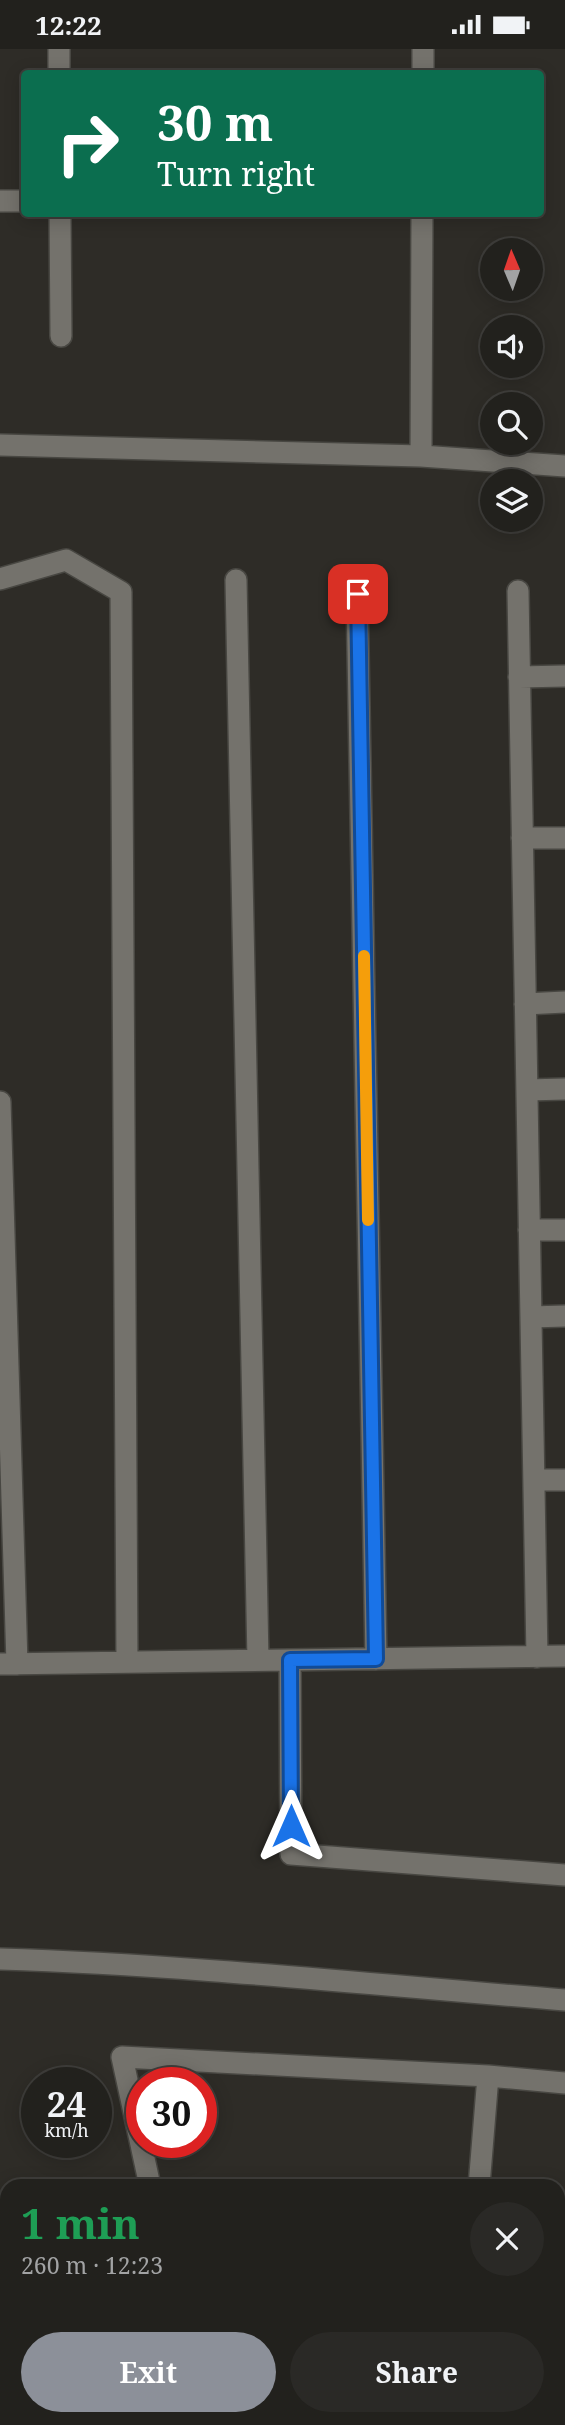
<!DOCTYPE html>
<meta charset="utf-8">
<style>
:root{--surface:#22211d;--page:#2a2926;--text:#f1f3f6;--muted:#a2a3a4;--line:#3f3e3b;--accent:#8c9099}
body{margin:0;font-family:"Noto Serif",serif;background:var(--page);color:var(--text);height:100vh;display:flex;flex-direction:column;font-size:26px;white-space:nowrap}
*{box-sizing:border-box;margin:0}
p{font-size:23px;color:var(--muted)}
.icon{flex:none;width:38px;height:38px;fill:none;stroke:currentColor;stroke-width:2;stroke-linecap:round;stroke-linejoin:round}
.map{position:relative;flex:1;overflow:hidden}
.sheet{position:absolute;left:0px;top:2130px;width:565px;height:247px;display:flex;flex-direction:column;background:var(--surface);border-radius:21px 21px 0 0;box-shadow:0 4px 18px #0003,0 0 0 2px var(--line)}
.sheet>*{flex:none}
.guide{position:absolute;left:21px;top:21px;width:523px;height:147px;border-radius:7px;box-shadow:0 4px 18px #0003,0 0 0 2px var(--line);background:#0b6e4f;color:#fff;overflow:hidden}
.needle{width:46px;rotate:358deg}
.fabs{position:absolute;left:480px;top:189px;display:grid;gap:14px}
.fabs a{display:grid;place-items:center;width:63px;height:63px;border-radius:50%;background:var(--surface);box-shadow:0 4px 18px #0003,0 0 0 2px var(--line);font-size:35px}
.speed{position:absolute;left:21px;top:2018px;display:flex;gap:14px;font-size:35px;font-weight:700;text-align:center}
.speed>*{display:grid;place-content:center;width:91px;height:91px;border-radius:50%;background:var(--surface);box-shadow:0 4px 18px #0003,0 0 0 2px var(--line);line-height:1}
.speed small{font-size:18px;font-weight:400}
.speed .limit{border:10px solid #d22;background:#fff;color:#111}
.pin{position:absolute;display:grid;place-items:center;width:60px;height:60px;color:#fff;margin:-30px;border-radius:14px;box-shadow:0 4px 10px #0006}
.me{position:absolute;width:77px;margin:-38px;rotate:0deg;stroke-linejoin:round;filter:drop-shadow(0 0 5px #0008)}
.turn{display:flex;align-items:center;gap:24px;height:147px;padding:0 21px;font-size:32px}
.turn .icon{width:91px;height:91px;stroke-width:2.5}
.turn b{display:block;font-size:49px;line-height:60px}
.round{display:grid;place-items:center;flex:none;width:74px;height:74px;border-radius:37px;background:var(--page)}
.headline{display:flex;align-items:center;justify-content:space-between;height:119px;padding:0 21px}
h1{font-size:42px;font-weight:700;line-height:52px;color:#1e9e55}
.button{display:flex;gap:14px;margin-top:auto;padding:14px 21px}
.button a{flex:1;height:80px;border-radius:42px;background:var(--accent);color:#fff;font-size:28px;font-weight:700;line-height:80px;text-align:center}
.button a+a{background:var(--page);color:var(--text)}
.status{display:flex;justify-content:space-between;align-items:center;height:49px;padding:0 35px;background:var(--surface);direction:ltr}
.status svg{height:19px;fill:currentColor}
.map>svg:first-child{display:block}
</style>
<div class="status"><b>12:22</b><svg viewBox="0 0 49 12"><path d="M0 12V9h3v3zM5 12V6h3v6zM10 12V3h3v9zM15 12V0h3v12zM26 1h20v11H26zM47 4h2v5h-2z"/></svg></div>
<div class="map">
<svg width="565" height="2376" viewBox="0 0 565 2376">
<rect width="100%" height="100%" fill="#2e2c27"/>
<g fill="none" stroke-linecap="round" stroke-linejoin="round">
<!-- minor casing -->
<g stroke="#484742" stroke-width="24">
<path id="minor" d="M 59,0 L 59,24
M 423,24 L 423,0
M 0,152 L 24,152
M 60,164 L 61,287
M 0,396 L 421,407 L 565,417
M 421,407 L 422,164
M 0,530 L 66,511 L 121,543 L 127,1613
M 236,531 L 258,1611
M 518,542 L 537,1608
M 357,545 L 376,1610
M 519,628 L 565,627
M 522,789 L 565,789
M 525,955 L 565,953
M 527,1041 L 565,1040
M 0,1053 L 17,1615
M 529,1181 L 565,1181
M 531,1268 L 565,1267
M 534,1431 L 565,1431
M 290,1611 L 291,1805 L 565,1826
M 0,1615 L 565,1607
M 0,1910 C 189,1916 377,1936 565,1951
M 150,2137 L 122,2008 L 488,2027
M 479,2137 L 488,2027 L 565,2034
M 199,2370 L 200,2376
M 458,2376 L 459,2370"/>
</g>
<!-- minor -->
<use href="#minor" stroke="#74726c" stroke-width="21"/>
</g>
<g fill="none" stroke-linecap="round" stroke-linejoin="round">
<!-- route casing -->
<g stroke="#114b97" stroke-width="18">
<path id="route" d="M 291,1777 L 290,1611 L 376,1610 L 358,545"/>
</g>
<!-- route -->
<use href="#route" stroke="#1a73e8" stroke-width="12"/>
<!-- slow -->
<path stroke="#f59e0b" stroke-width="12" d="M 364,907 L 368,1171"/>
</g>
</svg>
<div class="fabs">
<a><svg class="needle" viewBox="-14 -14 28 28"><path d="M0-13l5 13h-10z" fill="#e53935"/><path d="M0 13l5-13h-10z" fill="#a2a3a4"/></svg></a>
<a><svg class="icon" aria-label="sound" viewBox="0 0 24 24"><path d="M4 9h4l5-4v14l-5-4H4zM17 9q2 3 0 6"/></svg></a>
<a><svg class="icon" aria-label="search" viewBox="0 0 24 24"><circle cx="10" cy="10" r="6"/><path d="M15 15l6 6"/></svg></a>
<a><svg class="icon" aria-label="layers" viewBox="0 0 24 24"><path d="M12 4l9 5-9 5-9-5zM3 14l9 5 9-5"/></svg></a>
</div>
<div class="speed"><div>24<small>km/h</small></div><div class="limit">30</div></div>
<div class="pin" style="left:358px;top:545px;background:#d93025"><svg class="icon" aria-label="arrive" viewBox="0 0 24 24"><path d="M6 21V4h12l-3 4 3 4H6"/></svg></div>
<svg class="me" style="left:291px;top:1777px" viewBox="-20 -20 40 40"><path d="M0-17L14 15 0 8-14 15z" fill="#1a73e8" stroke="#fff" stroke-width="4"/></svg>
<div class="guide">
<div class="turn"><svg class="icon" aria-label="right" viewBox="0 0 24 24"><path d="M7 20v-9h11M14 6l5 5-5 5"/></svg><div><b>30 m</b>Turn right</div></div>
</div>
<section class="sheet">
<div class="headline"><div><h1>1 min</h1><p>260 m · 12:23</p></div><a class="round"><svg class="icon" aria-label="close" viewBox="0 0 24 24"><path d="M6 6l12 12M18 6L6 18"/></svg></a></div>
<div class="button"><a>Exit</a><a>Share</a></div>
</section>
</div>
